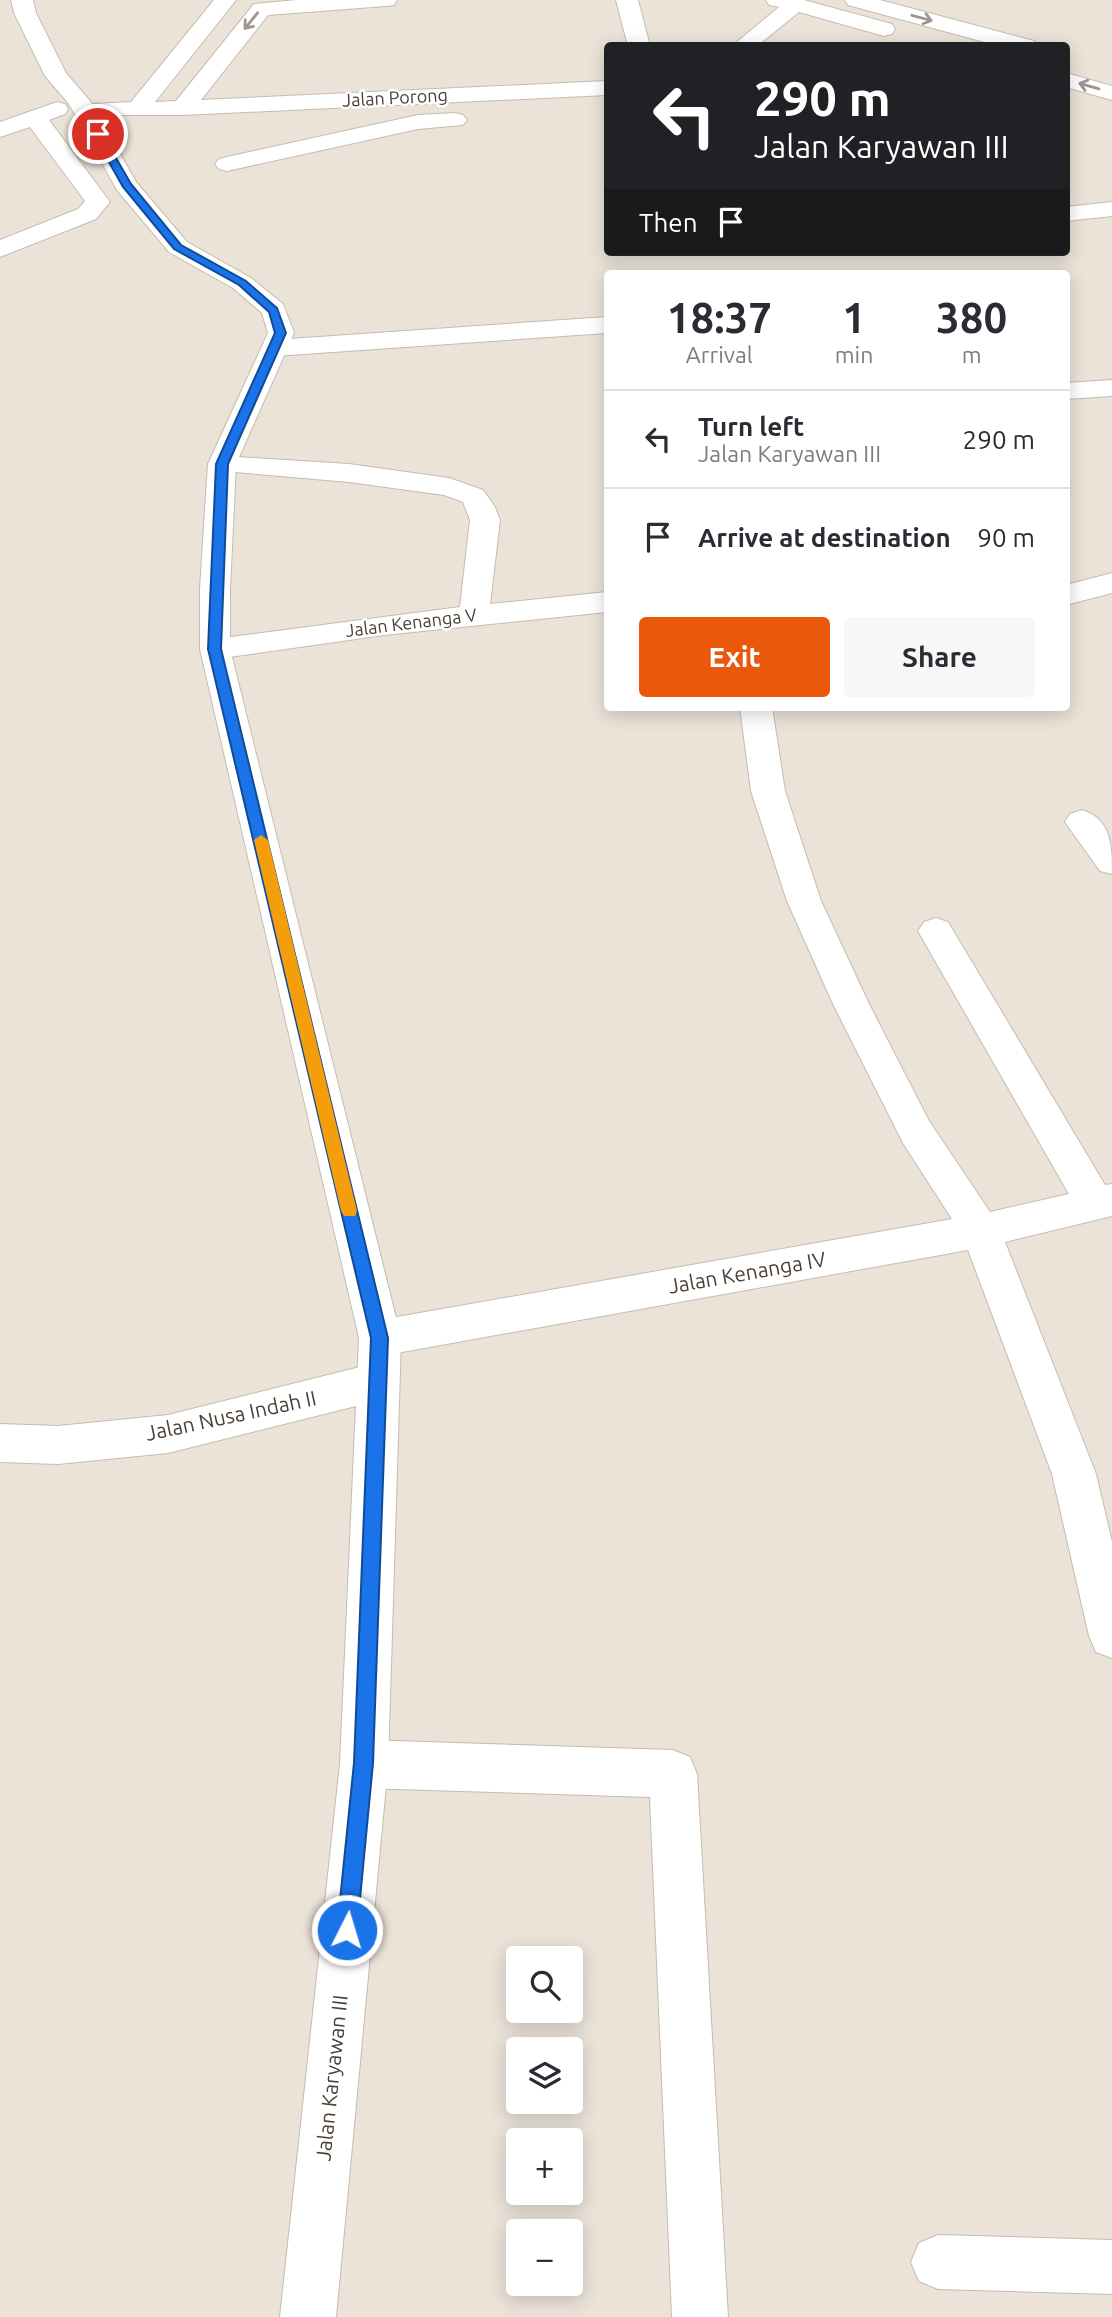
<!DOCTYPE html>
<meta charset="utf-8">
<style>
:root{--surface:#fff;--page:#f7f7f7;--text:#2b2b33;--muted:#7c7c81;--line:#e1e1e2;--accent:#ea580c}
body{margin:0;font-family:Ubuntu,sans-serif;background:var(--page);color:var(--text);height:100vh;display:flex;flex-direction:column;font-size:26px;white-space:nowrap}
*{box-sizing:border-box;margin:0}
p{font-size:23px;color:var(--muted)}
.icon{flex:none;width:38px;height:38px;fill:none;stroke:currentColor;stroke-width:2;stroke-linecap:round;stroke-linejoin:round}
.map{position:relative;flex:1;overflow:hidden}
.details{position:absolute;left:604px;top:270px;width:466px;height:441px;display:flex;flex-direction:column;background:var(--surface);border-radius:7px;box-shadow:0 4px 18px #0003}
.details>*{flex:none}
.hud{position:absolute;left:604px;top:42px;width:466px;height:214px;border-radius:7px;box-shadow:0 4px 18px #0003;background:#202124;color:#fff;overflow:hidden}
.buttons{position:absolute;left:506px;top:1946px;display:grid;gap:14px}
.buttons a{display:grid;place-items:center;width:77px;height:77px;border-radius:7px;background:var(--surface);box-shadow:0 4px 18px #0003;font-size:35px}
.pin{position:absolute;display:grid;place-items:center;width:60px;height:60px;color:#fff;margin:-30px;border:4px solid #fff;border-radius:50%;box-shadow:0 2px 7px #0007}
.me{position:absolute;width:77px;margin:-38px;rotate:5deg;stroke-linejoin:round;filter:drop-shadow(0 0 5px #0008)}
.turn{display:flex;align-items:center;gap:24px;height:147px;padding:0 35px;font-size:32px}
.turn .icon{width:91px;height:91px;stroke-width:2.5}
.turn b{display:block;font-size:49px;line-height:60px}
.then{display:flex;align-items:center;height:66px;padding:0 35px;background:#0003;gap:14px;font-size:26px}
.eta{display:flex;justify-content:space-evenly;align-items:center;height:119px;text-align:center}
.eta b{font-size:42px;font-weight:700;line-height:49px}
.cta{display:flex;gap:14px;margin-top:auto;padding:14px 35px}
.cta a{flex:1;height:80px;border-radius:7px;background:var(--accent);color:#fff;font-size:28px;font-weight:700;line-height:80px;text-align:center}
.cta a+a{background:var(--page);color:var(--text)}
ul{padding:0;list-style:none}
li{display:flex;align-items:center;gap:21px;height:98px;padding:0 35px;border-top:2px solid var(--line)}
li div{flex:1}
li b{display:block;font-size:26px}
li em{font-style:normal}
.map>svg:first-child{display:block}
</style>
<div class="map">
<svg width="1112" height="2317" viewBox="0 0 1112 2317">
<rect width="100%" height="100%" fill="#f7f2eb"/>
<!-- residential -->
<path fill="#ebe3d8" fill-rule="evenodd" d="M 0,0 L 1112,0 L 1112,2317 L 0,2317 ZM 607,46 L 1066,46 L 1066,252 L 607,252 ZM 607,273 L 1066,273 L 1066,707 L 607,707 ZM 518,1958 L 570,1958 L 570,2011 L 518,2011 ZM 518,2049 L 570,2049 L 570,2102 L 518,2102 ZM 518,2140 L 570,2140 L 570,2193 L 518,2193 ZM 518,2231 L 570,2231 L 570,2284 L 518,2284 Z"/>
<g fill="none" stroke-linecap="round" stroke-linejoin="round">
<!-- minor casing -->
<g stroke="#c7bbaf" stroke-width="2">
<path id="minor" d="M 214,0 L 236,0 L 155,102 L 176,101 L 254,4 L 297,0 L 397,0 L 394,5 L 386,6 L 268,15 L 201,100 L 607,81 L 607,95 L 183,115 L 76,115 L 73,110 L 76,105 L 131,102 Z
M 616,0 L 638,0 L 650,46 L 628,46 Z
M 766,0 L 804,0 L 892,24 L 895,29 L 892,34 L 884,36 L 799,12 L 757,46 L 732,46 L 779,7 L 769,5 Z
M 845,0 L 880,0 L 1034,41 L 1037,46 L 999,46 L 848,5 Z
M 1066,73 L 1112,86 L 1112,100 L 1066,87 Z
M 57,102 L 65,104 L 68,109 L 65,114 L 49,120 L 110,202 L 96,219 L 0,257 L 0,240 L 78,209 L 85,201 L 30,127 L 0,137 L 0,122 Z
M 455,113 L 463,115 L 467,120 L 463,125 L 418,129 L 227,171 L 219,169 L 215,164 L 219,159 L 227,157 L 418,115 Z
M 1112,202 L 1112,216 L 1066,221 L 1066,207 Z
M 607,317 L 607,333 L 275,356 L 266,354 L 262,348 L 266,342 L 275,340 Z
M 1112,380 L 1112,396 L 1066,399 L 1066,383 Z
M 222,456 L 349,464 L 449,478 L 483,490 L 495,507 L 500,520 L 490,604 L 607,592 L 607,612 L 384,635 L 215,659 L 204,656 L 200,649 L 204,642 L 215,639 L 460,607 L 470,520 L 463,502 L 444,495 L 349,482 L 212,470 L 208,464 L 212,458 Z
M 1112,573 L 1112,593 L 1066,605 L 1066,585 Z
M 740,707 L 772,707 L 785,791 L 821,901 L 869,1004 L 929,1121 L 990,1212 L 1069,1194 L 918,931 L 924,922 L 936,918 L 948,922 L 1105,1185 L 1112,1184 L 1112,1216 L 1005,1242 L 1096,1474 L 1112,1542 L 1112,1658 L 1096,1652 L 1089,1636 L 1052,1474 L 968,1250 L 380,1356 L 365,1351 L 359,1338 L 365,1325 L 380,1320 L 952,1219 L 903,1143 L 833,1004 L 787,901 L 751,791 Z
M 1082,810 C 1112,819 1112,847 1112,874 L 1100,871 L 1065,822 L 1070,814 Z
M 376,1363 L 391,1369 L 397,1382 L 391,1395 L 376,1401 L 168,1453 L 58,1464 L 0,1462 L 0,1424 L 58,1426 L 168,1415 Z
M 364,1740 L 673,1750 L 690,1757 L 697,1774 L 728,2317 L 672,2317 L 650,1797 L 364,1788 L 347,1781 L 340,1764 L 347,1747 Z
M 938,2235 L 1112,2240 L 1112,2294 L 938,2289 L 919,2281 L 911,2262 L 919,2243 Z"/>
</g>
<!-- tertiary casing -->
<g stroke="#c7bbaf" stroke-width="2">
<path id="tertiary" d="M 11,0 L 33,0 L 36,13 L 66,73 L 90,101 L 136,182 L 187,242 L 251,278 L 283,304 L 294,333 L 236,464 L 230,589 L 230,649 L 401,1338 L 388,1764 L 336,2317 L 280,2317 L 340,1764 L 359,1338 L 200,649 L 200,589 L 208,464 L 268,333 L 262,313 L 233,288 L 169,252 L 117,190 L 69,104 L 45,76 L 14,13 Z"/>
</g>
<!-- minor -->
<use href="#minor" fill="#fff" fill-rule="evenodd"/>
<!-- tertiary -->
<use href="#tertiary" fill="#fff" fill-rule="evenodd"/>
</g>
<!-- one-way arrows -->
<defs><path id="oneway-shaft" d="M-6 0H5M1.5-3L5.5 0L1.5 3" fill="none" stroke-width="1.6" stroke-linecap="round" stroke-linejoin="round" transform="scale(1.75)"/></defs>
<g stroke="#9d9691">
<use href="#oneway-shaft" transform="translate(922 18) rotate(15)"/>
<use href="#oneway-shaft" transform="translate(251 21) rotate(129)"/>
<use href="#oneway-shaft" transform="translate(1089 86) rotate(-164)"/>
</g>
<!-- route -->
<path fill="#1a73e8" stroke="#114b97" stroke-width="2" d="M 94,132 L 101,132 L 131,184 L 181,245 L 246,281 L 277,308 L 286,333 L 228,464 L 221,649 L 388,1338 L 373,1763 L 357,1930 L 354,1937 L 347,1940 L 340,1937 L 337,1930 L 354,1763 L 371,1338 L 208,649 L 216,464 L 275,333 L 269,312 L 239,285 L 174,249 L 123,187 L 93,134 Z"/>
<!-- slow -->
<path fill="#f59e0b" d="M 261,835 L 268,840 L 357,1211 L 355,1216 L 344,1216 L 341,1211 L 254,840 Z"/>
<g text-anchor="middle" stroke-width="5" stroke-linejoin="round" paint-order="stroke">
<!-- far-street labels -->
<g font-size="18" fill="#4c4137" stroke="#fff">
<text transform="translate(395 98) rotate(-3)" y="6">Jalan Porong</text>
<text transform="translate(411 623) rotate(-7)" y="6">Jalan Kenanga V</text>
</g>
<!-- street labels -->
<g font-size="21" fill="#4c4137" stroke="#fff">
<text transform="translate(747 1273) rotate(-10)" y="7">Jalan Kenanga IV</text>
<text transform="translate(231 1416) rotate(-12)" y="7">Jalan Nusa Indah II</text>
<text transform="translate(332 2078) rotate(-84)" y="7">Jalan Karyawan III</text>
</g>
</g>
</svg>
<div class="buttons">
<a><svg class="icon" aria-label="search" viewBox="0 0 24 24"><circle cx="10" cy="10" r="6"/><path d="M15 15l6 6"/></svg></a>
<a><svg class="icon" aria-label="layers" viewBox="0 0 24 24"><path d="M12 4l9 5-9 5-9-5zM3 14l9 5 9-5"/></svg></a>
<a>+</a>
<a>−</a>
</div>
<div class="pin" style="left:98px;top:134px;background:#d93025"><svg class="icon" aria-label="arrive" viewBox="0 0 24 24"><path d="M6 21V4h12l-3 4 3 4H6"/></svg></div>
<svg class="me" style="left:347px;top:1930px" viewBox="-20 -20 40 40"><circle r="17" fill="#1a73e8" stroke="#fff" stroke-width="3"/><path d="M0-11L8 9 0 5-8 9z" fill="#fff"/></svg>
<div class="hud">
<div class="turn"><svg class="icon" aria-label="left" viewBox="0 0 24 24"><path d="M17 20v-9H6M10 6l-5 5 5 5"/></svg><div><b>290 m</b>Jalan Karyawan III</div></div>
<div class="then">Then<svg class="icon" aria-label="arrive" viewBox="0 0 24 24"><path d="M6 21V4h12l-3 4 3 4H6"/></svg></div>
</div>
<section class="details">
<div class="eta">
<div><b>18:37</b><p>Arrival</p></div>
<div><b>1</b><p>min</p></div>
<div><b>380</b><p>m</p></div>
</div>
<ul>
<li><svg class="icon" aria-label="left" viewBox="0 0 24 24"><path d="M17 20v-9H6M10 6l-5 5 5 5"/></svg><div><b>Turn left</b><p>Jalan Karyawan III</p></div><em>290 m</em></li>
<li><svg class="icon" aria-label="arrive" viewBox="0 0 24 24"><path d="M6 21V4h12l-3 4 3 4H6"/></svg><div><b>Arrive at destination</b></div><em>90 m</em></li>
</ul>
<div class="cta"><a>Exit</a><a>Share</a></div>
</section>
</div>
